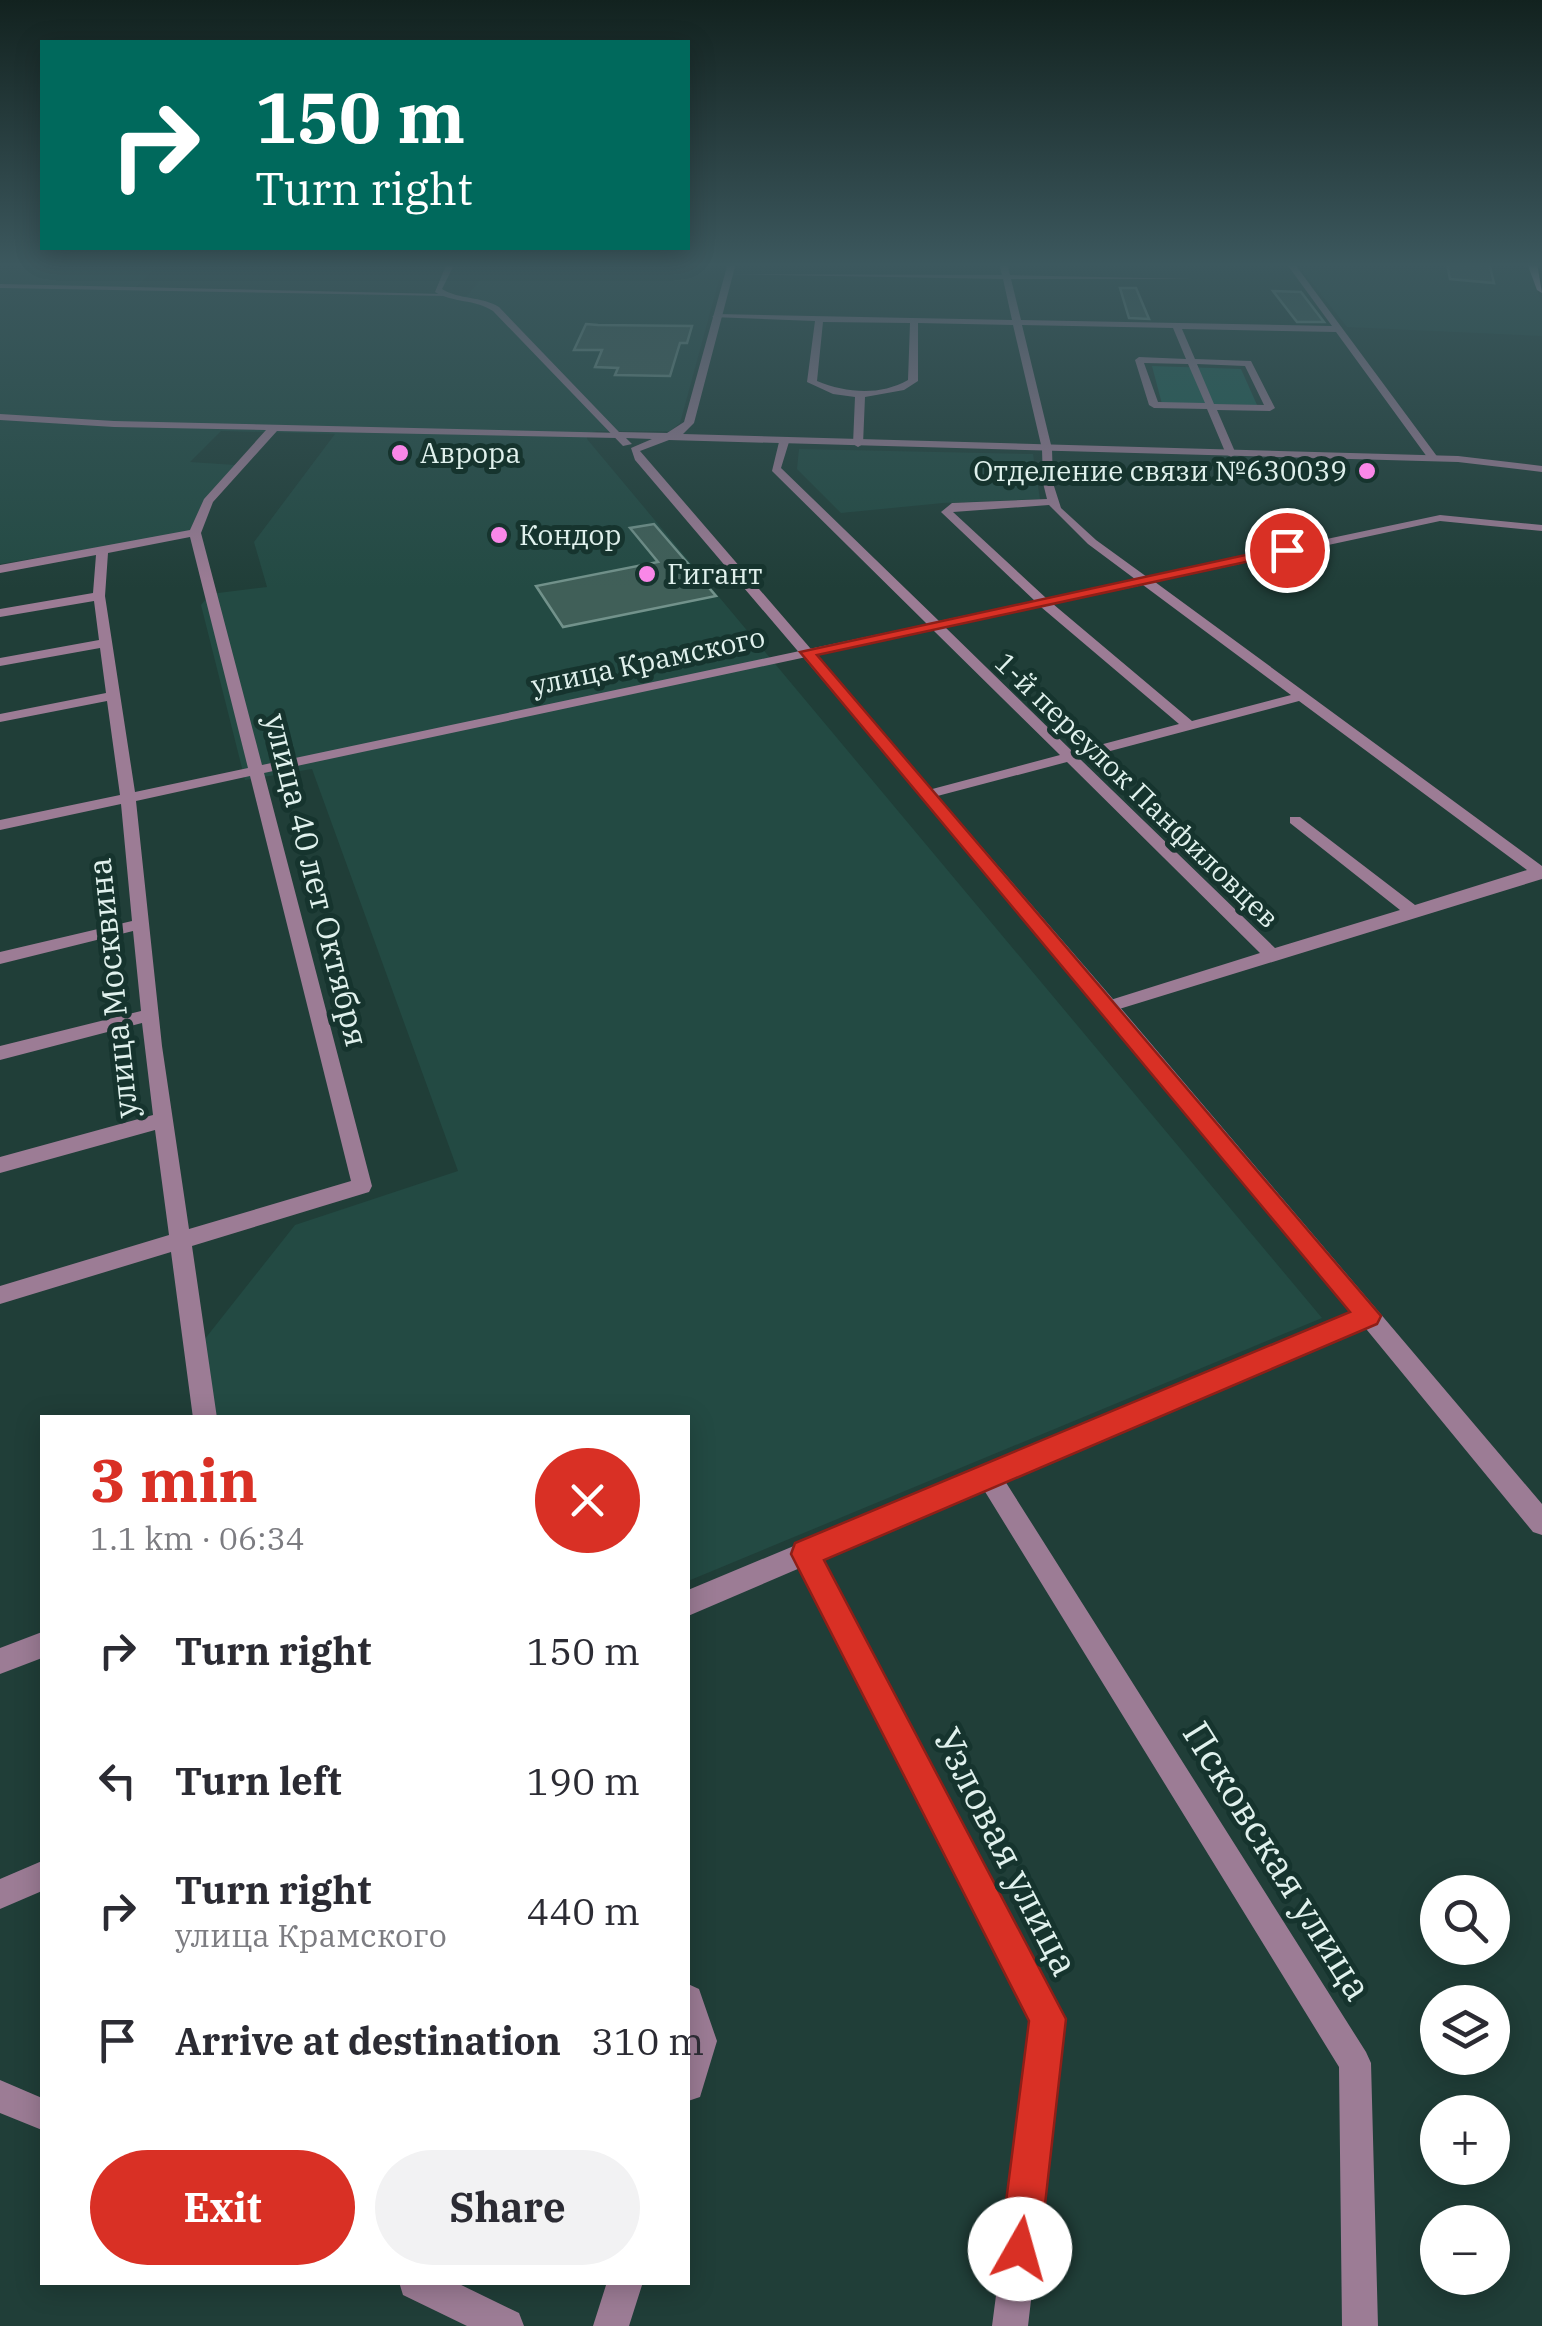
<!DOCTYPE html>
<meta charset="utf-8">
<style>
:root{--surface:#fff;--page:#f2f2f3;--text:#2b2b33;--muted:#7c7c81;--accent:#d93025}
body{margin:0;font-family:"IBM Plex Serif",serif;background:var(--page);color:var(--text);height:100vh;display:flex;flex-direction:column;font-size:38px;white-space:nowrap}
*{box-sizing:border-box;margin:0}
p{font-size:32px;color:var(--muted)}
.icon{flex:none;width:55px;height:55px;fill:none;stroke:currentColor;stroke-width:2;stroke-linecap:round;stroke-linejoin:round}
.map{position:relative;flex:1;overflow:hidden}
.panel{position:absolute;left:40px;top:1415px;width:650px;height:870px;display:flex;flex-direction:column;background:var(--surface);border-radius:0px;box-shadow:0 5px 25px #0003}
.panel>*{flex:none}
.top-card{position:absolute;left:40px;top:40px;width:650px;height:210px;border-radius:0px;box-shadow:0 5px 25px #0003;background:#00695c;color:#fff;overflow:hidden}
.fabs{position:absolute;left:1420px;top:1875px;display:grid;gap:20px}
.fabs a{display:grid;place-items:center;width:90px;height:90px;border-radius:50%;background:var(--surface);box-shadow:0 5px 25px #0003;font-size:50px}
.pin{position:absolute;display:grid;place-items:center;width:85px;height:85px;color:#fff;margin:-42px;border:5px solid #fff;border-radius:50%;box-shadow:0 2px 10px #0007}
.me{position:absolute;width:110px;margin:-55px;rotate:7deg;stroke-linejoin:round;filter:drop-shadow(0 0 8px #0008)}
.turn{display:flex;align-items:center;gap:35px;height:210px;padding:0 50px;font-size:45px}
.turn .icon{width:130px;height:130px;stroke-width:2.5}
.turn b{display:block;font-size:70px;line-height:85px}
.round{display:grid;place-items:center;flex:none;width:105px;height:105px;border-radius:52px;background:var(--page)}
.overview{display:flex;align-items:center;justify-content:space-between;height:170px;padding:0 50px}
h1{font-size:60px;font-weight:800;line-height:75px;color:var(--accent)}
.cta{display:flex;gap:20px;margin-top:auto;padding:20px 50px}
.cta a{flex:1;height:115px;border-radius:60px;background:var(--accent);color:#fff;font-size:40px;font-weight:800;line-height:115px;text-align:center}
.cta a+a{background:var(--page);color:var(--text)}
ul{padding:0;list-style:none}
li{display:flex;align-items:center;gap:30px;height:130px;padding:0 50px}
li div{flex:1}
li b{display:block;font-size:38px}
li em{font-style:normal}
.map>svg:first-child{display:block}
</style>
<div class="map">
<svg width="1542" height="2326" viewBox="0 0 1542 2326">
<rect width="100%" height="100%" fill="#203e38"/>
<!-- built -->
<path fill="#234a43" d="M 0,263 L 160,263 L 136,287 L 467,296 L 480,280 L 719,280 L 680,423 L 670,431 L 597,431 L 587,433 L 587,439 L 1322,1318 L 688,1581 L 688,1418 L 204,1417 L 193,1354 L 295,1225 L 458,1171 L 312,769 L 245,780 L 201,605 L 210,594 L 267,587 L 254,542 L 335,434 L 221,431 L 190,462 L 235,465 L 209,494 L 192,532 L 0,564 Z
M 1296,263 L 1528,263 L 1542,304 L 1542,336 L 1347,327 Z
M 799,449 L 1033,454 L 1040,499 L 943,503 L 841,513 L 797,469 Z"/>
<!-- green -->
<path fill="#1e5d52" d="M 1152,366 L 1241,369 L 1257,405 L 1162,404 Z"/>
<!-- building -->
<path fill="#405f58" stroke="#72928b" stroke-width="2.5" d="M 1447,263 L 1489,263 L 1494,283 L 1450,279 Z
M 1120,288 L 1136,288 L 1149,319 L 1129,318 Z
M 1273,291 L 1301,292 L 1324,322 L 1297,322 Z
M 586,324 L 598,325 L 692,326 L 687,343 L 680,343 L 670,376 L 615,375 L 618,368 L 595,367 L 602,350 L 574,350 Z
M 654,524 L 716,596 L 563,627 L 536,586 L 658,562 L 630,528 Z"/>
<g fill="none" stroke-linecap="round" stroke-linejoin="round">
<!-- minor -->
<path fill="#9c7c95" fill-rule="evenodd" d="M 653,263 L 735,263 L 736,264 L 732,266 Z
M 999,263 L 1007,263 L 1010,275 L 1193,279 L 1011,279 L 1021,320 L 1332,326 L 1286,263 L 1294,263 L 1439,459 L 1430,461 L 1336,332 L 1182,329 L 1195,359 L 1251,361 L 1275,408 L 1270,411 L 1217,410 L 1236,454 L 1231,457 L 1226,454 L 1207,409 L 1154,408 L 1149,405 L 1135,360 L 1139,357 L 1186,359 L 1173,328 L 1022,325 L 1052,449 L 1053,483 L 1061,508 L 1096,540 L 1147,577 L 1440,515 L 1542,525 L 1542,531 L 1440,521 L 1155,582 L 1542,866 L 1542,879 L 1116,1010 L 1104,1010 L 1101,1006 L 1104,1002 L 1260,953 L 1067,762 L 926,799 L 921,798 L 921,792 L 1060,755 L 933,630 L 264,773 L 372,1186 L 369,1192 L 192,1246 L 217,1418 L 193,1418 L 171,1252 L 0,1304 L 0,1286 L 169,1235 L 155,1130 L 0,1173 L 0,1157 L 153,1115 L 142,1023 L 0,1060 L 0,1046 L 141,1011 L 133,931 L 0,964 L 0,952 L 132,921 L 121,804 L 0,830 L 0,820 L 120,795 L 107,701 L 0,722 L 0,714 L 106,693 L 100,648 L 0,666 L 0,658 L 99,640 L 94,601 L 0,617 L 0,609 L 93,593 L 96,555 L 0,573 L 0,565 L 190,530 L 204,499 L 266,430 L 114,427 L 0,420 L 0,414 L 114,421 L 621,433 L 617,438 L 277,431 L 213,502 L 201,533 L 262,765 L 927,624 L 772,471 L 779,442 L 784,439 L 789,442 L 781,468 L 939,621 L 1035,601 L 941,512 L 952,503 L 1047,499 L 1043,483 L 1042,449 L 1013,325 L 918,323 L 918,381 L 904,390 L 865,397 L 863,444 L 858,447 L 853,444 L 855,397 L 833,394 L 807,382 L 815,321 L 712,317 L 716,314 L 1012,320 L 1003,279 L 725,274 L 1002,275 ZM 823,322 L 910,323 L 908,380 C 880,396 846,393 817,381 ZM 1144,363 L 1188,364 L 1205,403 L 1158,402 ZM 1197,364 L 1245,366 L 1264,405 L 1214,404 ZM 1049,505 L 1088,544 L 1135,579 L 1046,598 L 953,512 ZM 190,537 L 248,768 L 135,792 L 105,596 L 108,553 ZM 1143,585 L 1291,695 L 1192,721 L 1053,604 ZM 1041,607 L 1179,724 L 1073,752 L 945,627 ZM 1299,701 L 1527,870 L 1415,905 L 1300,817 L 1290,817 L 1290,823 L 1400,910 L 1275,948 L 1080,759 ZM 250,776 L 351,1181 L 189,1229 L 162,1046 L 136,801 Z
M 0,284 L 444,294 L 448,296 L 0,288 Z
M 1368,1307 L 1376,1309 L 1379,1316 L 1376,1323 L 1005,1481 L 1366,2052 L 1371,2063 L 1378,2326 L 1342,2326 L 1339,2067 L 984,1490 L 822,1559 L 1064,2019 L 1028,2326 L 992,2326 L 1032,2021 L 800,1568 L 688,1616 L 688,1590 Z
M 42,1632 L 42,1658 L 0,1674 L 0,1648 Z
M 42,1861 L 42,1891 L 0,1909 L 0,1879 Z
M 688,1984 L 699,1989 L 717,2041 L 700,2097 L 688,2101 Z
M 0,2080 L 42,2098 L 42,2130 L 0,2113 Z
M 399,2282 L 455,2282 L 519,2313 L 524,2326 L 467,2326 L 403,2295 Z
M 607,2282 L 643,2282 L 629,2326 L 593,2326 Z"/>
<!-- tertiary -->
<path fill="#9c7c95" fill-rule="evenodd" d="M 447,263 L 455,263 L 442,289 C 460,300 481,296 499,307 L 619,432 L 667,433 L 684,422 L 728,263 L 736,263 L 694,423 L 683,434 L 1458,456 L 1542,466 L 1542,472 L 1458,462 L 669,440 L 640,451 L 1125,1013 L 1542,1504 L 1542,1535 L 1533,1532 L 1113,1021 L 635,460 L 631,448 L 652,439 L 626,438 L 632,444 L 623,446 L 493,311 C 475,299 453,303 435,292 Z"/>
<!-- primary -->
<path fill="#f8c4ee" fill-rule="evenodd" d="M 1527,263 L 1537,263 L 1542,293 L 1537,290 Z"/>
</g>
<!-- sky -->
<linearGradient id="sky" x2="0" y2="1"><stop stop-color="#12221f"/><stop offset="0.45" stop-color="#3c585e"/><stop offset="1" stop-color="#3c585e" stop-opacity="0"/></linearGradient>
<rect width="1542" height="588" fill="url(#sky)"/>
<!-- route -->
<path fill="#d93025" stroke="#8d1f18" stroke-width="2.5" d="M 1287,546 L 1294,550 L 1292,552 L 817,655 L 1381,1316 L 1377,1324 L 824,1560 L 1066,2019 L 1040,2249 L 1034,2263 L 1020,2269 L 1006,2263 L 1000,2249 L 1029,2021 L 791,1554 L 795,1543 L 1350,1312 L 800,652 Z"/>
<!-- markers -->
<g fill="#f987e8" stroke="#16342e" stroke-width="4">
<circle cx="400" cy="453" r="10"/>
<circle cx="1367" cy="471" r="10"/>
<circle cx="499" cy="535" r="10"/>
<circle cx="647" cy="574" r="10"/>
</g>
<g text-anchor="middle" stroke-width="10" stroke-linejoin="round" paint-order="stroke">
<!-- far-poi labels -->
<g font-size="28" fill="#e0f1ed" stroke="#16342e" text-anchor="start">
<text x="420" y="463">Аврора</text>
<text x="1347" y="481" text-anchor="end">Отделение связи №630039</text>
<text x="519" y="545">Кондор</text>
<text x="667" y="584">Гигант</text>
</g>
<!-- far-street labels -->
<g font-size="28" fill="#e0f1ed" stroke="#16342e">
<text transform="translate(648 661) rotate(-12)" y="10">улица Крамского</text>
<text transform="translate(1137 790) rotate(44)" y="10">1-й переулок Панфиловцев</text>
</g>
<!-- street labels -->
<g font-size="32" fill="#e0f1ed" stroke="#16342e">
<text transform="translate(316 880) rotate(76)" y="11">улица 40 лет Октября</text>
<text transform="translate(113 988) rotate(-96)" y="11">улица Москвина</text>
</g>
<!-- near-street labels -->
<g font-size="38" fill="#e0f1ed" stroke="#16342e">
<text transform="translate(1006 1852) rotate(63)" y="13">Узловая улица</text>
<text transform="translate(1277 1861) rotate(58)" y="13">Псковская улица</text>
</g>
</g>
</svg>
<div class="fabs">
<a><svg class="icon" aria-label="search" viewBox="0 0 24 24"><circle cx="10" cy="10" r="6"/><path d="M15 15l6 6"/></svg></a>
<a><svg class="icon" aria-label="layers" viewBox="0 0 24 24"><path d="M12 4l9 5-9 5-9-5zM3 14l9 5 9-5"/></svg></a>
<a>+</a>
<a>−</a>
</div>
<div class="pin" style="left:1287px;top:550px;background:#d93025"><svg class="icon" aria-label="arrive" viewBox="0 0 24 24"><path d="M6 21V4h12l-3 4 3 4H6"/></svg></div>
<svg class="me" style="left:1020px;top:2249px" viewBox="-20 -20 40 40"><circle r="19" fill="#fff"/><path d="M0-13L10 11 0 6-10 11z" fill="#d93025"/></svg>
<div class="top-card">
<div class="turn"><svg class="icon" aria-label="right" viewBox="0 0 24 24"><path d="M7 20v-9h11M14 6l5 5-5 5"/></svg><div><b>150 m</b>Turn right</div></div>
</div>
<section class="panel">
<div class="overview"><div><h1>3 min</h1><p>1.1 km · 06:34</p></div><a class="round" style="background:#d93025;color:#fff"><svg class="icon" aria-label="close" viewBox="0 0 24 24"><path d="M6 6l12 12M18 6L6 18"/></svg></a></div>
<ul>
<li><svg class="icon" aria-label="right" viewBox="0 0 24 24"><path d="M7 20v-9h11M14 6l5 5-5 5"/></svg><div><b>Turn right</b></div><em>150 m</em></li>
<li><svg class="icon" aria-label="left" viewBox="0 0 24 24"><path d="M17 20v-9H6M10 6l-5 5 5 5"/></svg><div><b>Turn left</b></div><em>190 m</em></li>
<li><svg class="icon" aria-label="right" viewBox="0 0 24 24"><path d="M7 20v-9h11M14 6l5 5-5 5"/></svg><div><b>Turn right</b><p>улица Крамского</p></div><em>440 m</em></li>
<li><svg class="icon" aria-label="arrive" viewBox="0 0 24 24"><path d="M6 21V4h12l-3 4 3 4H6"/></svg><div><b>Arrive at destination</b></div><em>310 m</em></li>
</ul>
<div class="cta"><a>Exit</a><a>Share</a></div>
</section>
</div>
